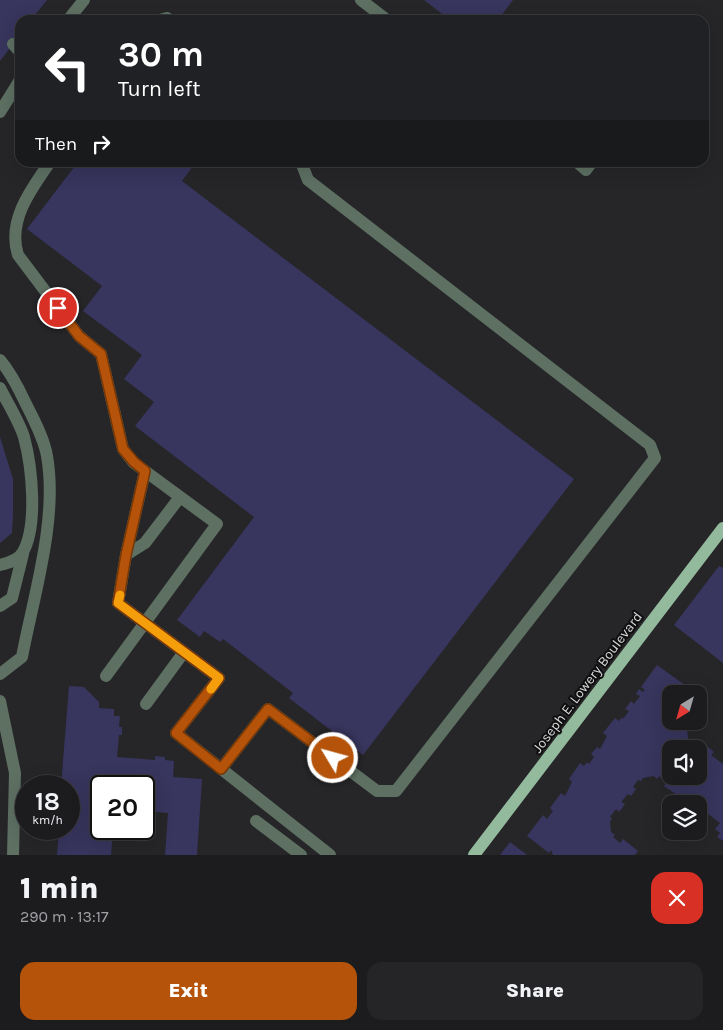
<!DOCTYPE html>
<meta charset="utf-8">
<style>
:root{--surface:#1c1c1f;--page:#252528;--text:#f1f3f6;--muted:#a0a1a4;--line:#3a3a3d;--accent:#b45309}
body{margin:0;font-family:Karla,sans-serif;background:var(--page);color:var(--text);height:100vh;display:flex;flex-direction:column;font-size:19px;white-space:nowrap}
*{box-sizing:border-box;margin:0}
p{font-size:16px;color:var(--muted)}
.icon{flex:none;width:28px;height:28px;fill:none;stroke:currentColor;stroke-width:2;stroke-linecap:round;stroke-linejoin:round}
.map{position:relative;height:855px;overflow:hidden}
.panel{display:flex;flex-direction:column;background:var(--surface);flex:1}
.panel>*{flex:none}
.guide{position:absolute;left:15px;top:15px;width:694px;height:152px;border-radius:15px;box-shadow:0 5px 20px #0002,0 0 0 1px var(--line);background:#202124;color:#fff;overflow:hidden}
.needle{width:32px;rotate:217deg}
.buttons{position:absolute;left:662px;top:685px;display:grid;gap:10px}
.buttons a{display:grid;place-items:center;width:45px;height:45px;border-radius:10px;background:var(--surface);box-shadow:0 5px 20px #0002,0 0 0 1px var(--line);font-size:25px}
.speed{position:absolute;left:15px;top:775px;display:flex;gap:10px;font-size:25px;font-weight:700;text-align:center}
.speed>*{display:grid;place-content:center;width:65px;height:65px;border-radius:50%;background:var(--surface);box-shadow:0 5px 20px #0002,0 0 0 1px var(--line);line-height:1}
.speed small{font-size:12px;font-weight:400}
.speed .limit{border:2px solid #111;border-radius:8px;background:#fff;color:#111}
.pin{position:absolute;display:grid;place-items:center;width:42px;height:42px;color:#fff;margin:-21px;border:2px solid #fff;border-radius:50%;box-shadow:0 1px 5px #0007}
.me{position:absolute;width:55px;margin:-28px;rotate:307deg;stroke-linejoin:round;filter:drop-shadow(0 0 4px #0008)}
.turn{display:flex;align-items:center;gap:18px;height:105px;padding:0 20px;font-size:22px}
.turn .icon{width:65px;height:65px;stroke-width:2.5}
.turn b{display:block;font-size:35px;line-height:42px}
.then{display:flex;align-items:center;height:48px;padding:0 20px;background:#0003;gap:10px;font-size:19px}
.round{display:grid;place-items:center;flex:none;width:52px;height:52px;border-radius:15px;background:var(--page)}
.summary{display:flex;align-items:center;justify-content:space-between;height:85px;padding:0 20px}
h1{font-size:30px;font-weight:800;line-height:38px}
.action{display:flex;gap:10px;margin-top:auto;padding:10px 20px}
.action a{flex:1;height:58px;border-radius:15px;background:var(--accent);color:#fff;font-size:20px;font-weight:800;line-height:58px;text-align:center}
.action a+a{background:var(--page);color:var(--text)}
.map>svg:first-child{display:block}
</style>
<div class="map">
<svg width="723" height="855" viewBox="0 0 723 855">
<rect width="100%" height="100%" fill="#262629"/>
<!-- building -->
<path fill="#38355e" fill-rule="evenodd" d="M 0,0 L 47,0 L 31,20 L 20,20 L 20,35 L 0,61 Z
M 424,0 L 513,0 L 498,20 L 450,20 Z
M 78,162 L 196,162 L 182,181 L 574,479 L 363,755 L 289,698 L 293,693 L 223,639 L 220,642 L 204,631 L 200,637 L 177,620 L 254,517 L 135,426 L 154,402 L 124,379 L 142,355 L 83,311 L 102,286 L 27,229 Z
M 0,437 L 13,479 L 13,516 L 12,533 L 0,543 Z
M 719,566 L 723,568 L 723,663 L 674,625 Z
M 657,665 L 696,693 L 671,694 L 671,721 L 686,721 L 688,738 L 696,744 L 699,740 L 714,752 L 711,755 L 723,764 L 723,841 L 717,837 L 720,833 L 715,829 L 720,823 L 699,807 L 699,804 L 694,804 L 682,794 L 680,797 L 664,786 L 667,782 L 659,776 L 657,779 L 654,776 L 643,778 L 641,781 L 638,780 L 633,787 L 636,789 L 631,796 L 628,794 L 621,802 L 625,804 L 619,812 L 616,809 L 610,817 L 612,818 L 610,822 L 611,832 L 615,835 L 613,837 L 620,843 L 623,839 L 638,851 L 635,855 L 553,855 L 551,850 L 549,853 L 527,836 L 543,815 L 547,819 L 553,811 L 550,808 L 561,793 L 565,796 L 572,782 L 569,779 L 580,763 L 584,766 L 587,762 L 589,764 L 594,757 L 591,754 L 597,747 L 600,749 L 607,736 L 603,733 L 615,718 L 619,721 L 622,717 L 623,719 L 629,711 L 625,709 L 631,701 L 634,704 L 640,696 L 636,694 L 639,689 L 643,692 L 645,690 L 641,687 ZM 671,749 L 699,749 L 699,776 L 671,776 Z
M 69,686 L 84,687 L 99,702 L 99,708 L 114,709 L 114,716 L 120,716 L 119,727 L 122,727 L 122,735 L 119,735 L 117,757 L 155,760 L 155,756 L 165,757 L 165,760 L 174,761 L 173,777 L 202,779 L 197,855 L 165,855 L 168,813 L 144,811 L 144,786 L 101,786 L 101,829 L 113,829 L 111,855 L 57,855 L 59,829 L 69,829 L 69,786 L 61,786 Z
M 510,842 L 527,855 L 500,855 Z"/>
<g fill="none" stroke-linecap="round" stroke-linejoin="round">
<!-- minor -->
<path stroke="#5d7062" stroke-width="12" d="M 361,0 L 387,20
M 68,20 L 84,0
M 160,20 L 167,18 L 170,20
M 13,44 L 20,52
M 0,112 L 20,80
M 50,162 C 31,189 7,221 18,255 L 79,336 L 101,354 L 123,449 L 134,463 L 145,471 L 126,555 L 118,603 L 219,678 L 176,733 L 330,855
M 577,162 L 586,170 L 592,162
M 0,360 C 11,373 18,387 25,402 C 33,418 44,438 47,456 C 58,519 34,594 22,657 L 0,674
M 0,388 C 8,404 19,421 24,437 C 32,467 38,525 23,552 C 19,560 8,563 0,565
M 126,555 L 145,543 L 180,497
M 0,606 L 12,598 L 23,554
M 106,676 L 217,524 L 145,471
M 0,701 L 15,773 L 13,855
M 146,704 L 184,652
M 221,769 L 268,709 L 377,791 L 396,791 L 655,458 L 650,445 L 308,180 L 301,162
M 256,821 L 301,855"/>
<!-- major -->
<path stroke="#93ba9d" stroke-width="12" d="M 474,855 L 723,528"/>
</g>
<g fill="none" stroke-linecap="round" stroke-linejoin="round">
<!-- route casing -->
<g stroke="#753606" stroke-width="12">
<path id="route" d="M 58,308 L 79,336 L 101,354 L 123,449 L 134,462 L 145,471 L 126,555 L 118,603 L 219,678 L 176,733 L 221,769 L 268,709 L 333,758"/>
</g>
<!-- route -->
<use href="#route" stroke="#b45309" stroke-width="9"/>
<!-- slow -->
<path stroke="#f59e0b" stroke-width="9" d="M 120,595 L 118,603 L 219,678 L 211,689"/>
</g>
<g text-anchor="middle" stroke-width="4" stroke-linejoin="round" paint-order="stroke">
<!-- street labels -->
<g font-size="14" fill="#d9d9db" stroke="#0f0f10">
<text transform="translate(587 682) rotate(-53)" y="5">Joseph E. Lowery Boulevard</text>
</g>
</g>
</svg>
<div class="buttons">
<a><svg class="needle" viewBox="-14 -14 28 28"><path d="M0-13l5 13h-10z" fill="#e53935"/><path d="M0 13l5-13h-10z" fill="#a0a1a4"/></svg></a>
<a><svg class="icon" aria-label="sound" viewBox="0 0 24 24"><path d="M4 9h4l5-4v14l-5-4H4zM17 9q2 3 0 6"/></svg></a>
<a><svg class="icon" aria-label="layers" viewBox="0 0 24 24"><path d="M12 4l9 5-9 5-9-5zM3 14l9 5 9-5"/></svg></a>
</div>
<div class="speed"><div>18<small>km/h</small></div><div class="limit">20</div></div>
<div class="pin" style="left:58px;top:308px;background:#d93025"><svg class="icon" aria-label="arrive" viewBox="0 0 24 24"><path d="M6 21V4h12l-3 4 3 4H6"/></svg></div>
<svg class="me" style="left:333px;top:758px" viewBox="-20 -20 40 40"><circle r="17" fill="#b45309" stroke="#fff" stroke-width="3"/><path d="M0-11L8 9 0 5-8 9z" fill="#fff"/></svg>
<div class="guide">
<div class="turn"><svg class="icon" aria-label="left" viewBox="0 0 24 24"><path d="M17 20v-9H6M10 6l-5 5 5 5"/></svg><div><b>30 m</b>Turn left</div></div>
<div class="then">Then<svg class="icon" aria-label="right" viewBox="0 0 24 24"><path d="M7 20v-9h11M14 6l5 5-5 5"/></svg></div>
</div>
</div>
<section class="panel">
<div class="summary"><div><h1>1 min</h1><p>290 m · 13:17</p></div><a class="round" style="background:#d93025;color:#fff"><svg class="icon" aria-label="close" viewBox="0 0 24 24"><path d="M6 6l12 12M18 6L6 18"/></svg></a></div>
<div class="action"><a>Exit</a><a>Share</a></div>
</section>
